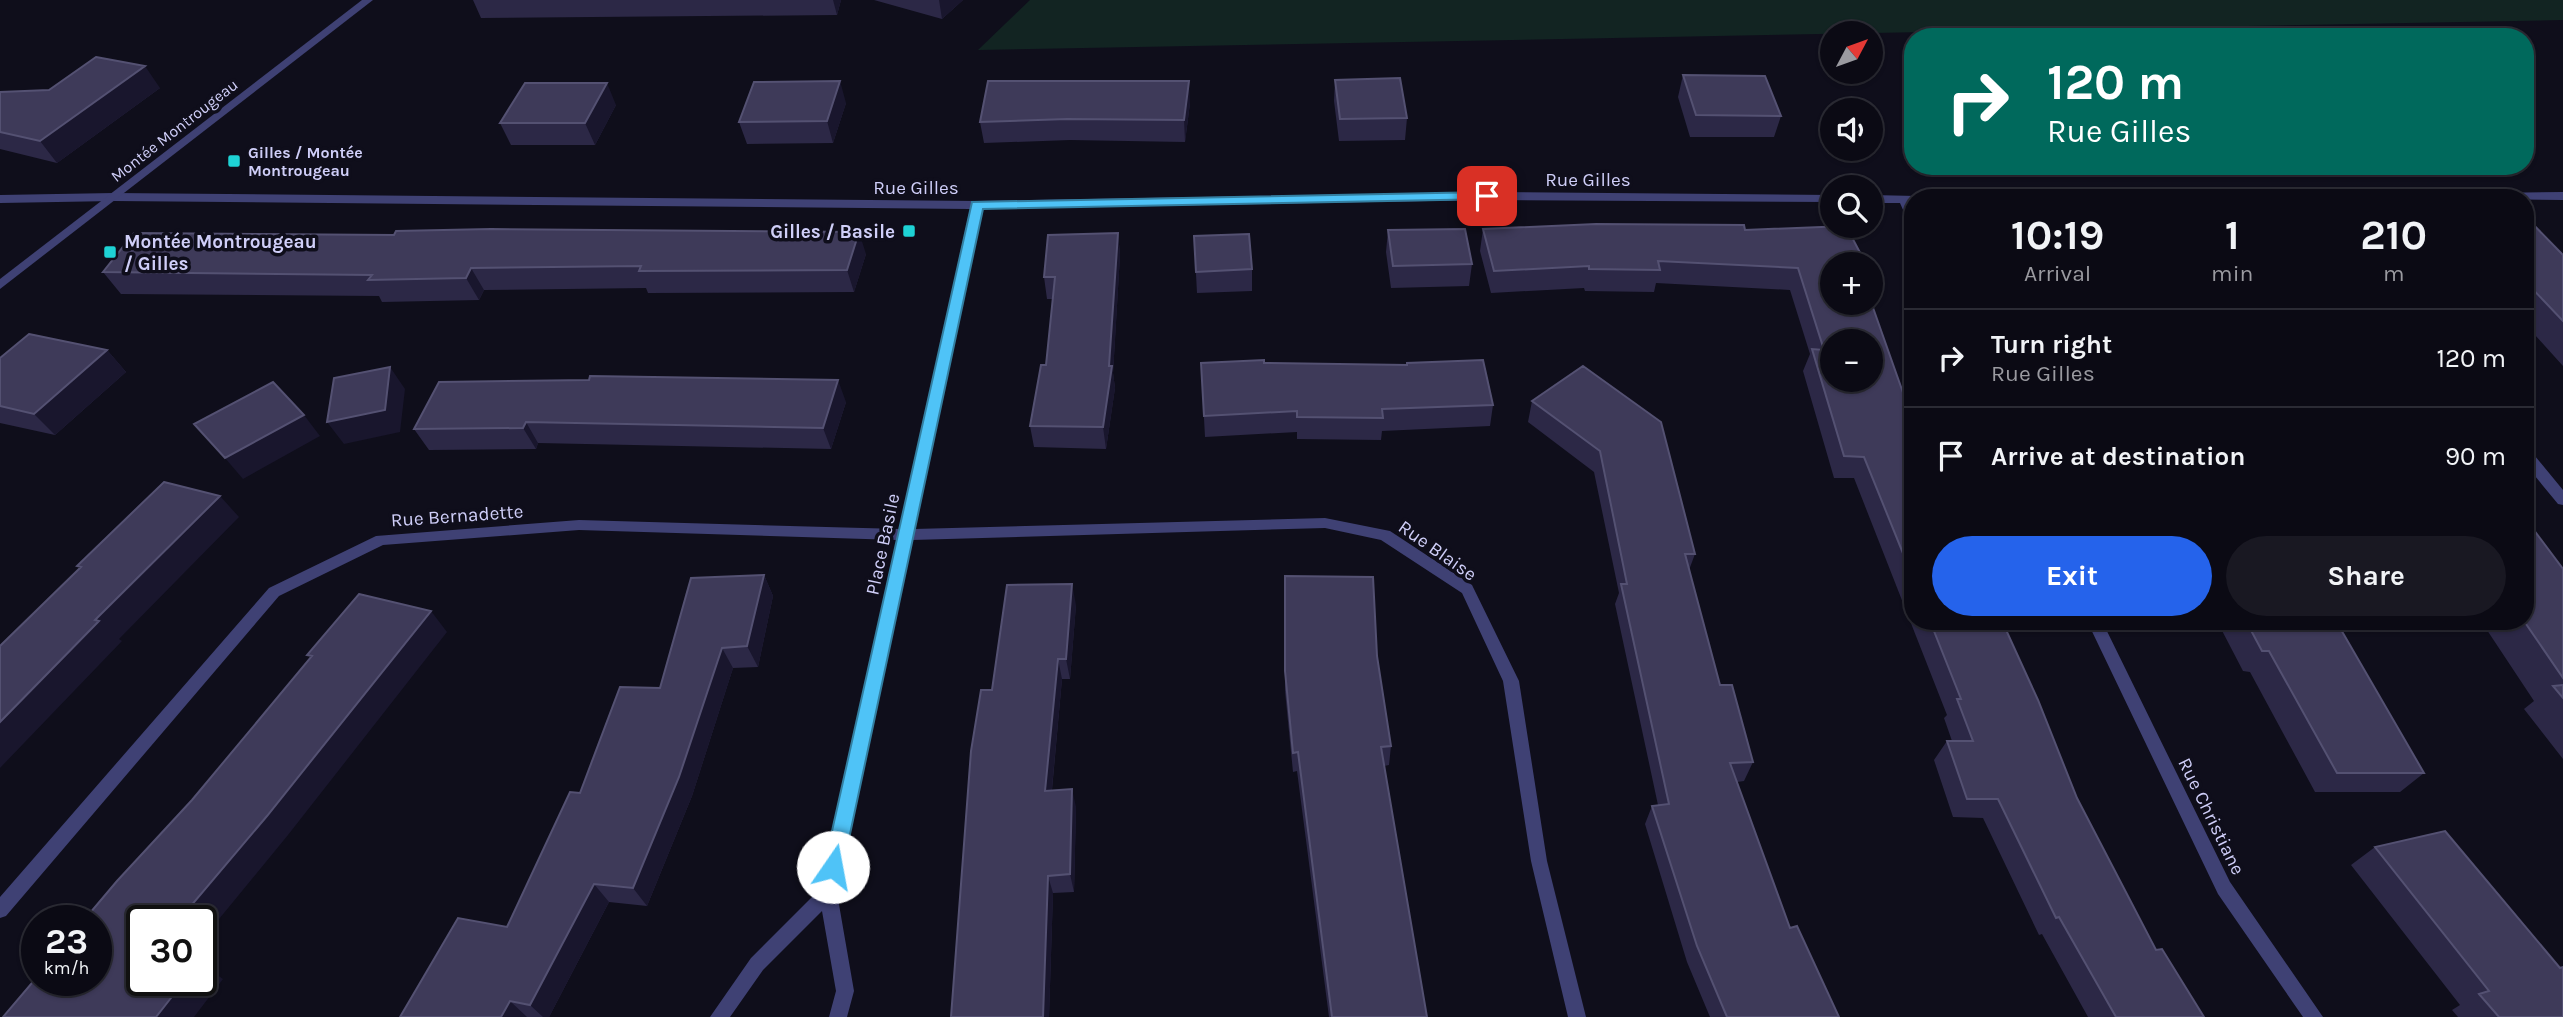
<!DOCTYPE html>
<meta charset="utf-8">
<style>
:root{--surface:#0b0a14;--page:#191822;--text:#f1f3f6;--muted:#9a9aa0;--line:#2b2b34;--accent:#2563eb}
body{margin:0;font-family:Karla,sans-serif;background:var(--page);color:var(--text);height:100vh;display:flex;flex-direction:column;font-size:26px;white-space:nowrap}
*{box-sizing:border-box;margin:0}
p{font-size:23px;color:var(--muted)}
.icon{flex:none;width:38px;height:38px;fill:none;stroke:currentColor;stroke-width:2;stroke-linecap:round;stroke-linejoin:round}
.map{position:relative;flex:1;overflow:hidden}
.panel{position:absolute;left:1904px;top:189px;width:630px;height:441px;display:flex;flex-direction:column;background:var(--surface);border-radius:28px;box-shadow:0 2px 5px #0004,0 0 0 2px var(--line)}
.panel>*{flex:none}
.banner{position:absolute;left:1904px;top:28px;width:630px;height:147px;border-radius:28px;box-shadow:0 2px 5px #0004,0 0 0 2px var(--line);background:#00695c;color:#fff;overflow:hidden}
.needle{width:46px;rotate:49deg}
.buttons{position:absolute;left:1820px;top:21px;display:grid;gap:14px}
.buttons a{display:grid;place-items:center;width:63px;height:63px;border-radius:50%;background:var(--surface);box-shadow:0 2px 5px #0004,0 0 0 2px var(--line);font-size:35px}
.speed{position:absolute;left:21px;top:905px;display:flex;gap:14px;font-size:35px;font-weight:700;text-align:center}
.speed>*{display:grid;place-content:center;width:91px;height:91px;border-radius:50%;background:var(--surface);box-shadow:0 2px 5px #0004,0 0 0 2px var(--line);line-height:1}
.speed small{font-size:18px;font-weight:400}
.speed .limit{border:4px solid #111;border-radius:10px;background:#fff;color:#111}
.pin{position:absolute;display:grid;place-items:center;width:60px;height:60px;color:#fff;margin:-30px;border-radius:14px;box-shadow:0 4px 10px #0006}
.me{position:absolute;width:77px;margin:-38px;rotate:12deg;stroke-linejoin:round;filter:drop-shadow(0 0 5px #0008)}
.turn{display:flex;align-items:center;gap:24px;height:147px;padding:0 28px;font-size:32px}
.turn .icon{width:91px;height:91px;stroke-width:2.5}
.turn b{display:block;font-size:49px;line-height:60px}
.eta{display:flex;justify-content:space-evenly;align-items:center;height:119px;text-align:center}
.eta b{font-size:42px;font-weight:700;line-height:49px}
.button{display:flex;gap:14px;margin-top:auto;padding:14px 28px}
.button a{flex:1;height:80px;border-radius:42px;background:var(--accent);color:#fff;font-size:28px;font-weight:700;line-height:80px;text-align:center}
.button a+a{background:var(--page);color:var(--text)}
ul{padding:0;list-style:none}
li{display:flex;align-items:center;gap:21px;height:98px;padding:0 28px;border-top:2px solid var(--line)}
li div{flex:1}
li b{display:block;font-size:26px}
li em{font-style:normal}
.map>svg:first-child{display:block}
</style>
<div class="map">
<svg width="2563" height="1017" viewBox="0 0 2563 1017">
<rect width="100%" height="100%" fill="#0f0e1b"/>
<!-- green -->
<path fill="#122422" d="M 1030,0 L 2563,0 L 2563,20 L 978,50 Z"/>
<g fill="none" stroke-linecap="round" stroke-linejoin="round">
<!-- minor -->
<path fill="#3f4174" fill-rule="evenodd" d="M 1487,192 L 1832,195 L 1832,202 L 1487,200 L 982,209 L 914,529 L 1325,518 L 1390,531 L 1472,585 L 1519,681 L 1547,861 L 1586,1017 L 1568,1017 L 1531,861 L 1503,681 L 1462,593 L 1381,540 L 1325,528 L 912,540 L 837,893 L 854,991 L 847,1017 L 829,1017 L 836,991 L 822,911 L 763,970 L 730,1017 L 710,1017 L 751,958 L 820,889 L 897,540 L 579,530 L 383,545 L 279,596 L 6,916 L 0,918 L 0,897 L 269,588 L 376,536 L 579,520 L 900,529 L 970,209 L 114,201 L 0,203 L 0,195 L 114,193 L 977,201 Z
M 2563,192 L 2563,200 L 2414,198 L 2420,194 Z
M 1871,195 L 1917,196 L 1913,198 L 1913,223 L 1907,219 L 1900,203 L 1871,203 Z
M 2525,449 L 2530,450 L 2563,490 L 2563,505 L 2558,504 L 2525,464 Z
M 2087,621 L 2102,621 L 2230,882 L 2323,1017 L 2303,1017 L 2218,894 Z"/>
<!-- tertiary -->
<path fill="#3f4174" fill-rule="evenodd" d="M 362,0 L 373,0 L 0,289 L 0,279 Z"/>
</g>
<!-- wall -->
<path fill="#2c2846" d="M 473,0 L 841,0 L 837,15 L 481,18 Z
M 874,0 L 963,0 L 942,19 Z
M 1683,75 L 1781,116 L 1774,137 L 1690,137 L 1678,97 Z
M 1335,80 L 1407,118 L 1405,140 L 1339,141 L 1334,101 Z
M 160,88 L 57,163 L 0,149 L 0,92 Z
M 846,103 L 833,143 L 747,144 L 739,122 Z
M 1190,103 L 1185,142 L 1070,140 L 984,143 L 980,122 Z
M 616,105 L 595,145 L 511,145 L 500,123 Z
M 2525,216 L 2563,255 L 2563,366 L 2525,324 Z
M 1483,229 L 1745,230 L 1832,264 L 1913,421 L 1913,621 L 2002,621 L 2077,798 L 2156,950 L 2204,1017 L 2088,1017 L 2042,934 L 2039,935 L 1983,818 L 1953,817 L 1934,760 L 1947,741 L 1952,741 L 1944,718 L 1947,715 L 1854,478 L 1834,478 L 1803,371 L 1810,354 L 1790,290 L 1656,283 L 1654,292 L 1585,291 L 1584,288 L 1491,293 L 1480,251 Z
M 1388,230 L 1472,264 L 1469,286 L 1391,288 L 1386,252 Z
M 1118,233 L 1120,255 L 1113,373 L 1115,388 L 1106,449 L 1034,447 L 1030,426 L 1046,365 L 1053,299 L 1047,299 L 1044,277 Z
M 1194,236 L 1252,269 L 1252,291 L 1197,293 Z
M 866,254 L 854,292 L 648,293 L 646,288 L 484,290 L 479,300 L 382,302 L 379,296 L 121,294 L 103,272 Z
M 107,350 L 126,372 L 55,435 L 0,423 L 0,358 Z
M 1201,363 L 1407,365 L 1407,363 L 1493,405 L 1490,426 L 1382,431 L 1381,440 L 1297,439 L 1297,432 L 1205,437 Z
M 1583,366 L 1695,554 L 1689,570 L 1720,685 L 1753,762 L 1744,781 L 1737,782 L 1790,928 L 1839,1017 L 1710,1017 L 1687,962 L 1645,824 L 1652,806 L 1658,805 L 1615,604 L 1619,593 L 1594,472 L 1528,422 L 1532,401 Z
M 846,402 L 831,449 L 538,443 L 536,449 L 429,450 L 414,429 Z
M 2563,569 L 2563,759 L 2524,709 L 2534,701 L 2481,621 L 2525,621 Z
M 764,575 L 773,596 L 758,667 L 733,668 L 692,796 L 647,906 L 609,902 L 549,1017 L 400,1017 L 507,927 L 580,793 L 660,688 Z
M 1285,576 L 1377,656 L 1391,746 L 1389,765 L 1384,766 L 1427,1017 L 1329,1017 L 1297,771 L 1293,772 L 1285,691 Z
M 1076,605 L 1070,679 L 1062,679 L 1052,790 L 1076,807 L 1074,892 L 1053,893 L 1049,1017 L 951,1017 L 992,690 Z
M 2217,621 L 2336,621 L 2424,773 L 2400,792 L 2315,792 L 2250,672 L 2243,671 Z
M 2375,847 L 2563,1017 L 2458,1017 L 2452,1010 L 2460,1005 L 2351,865 Z"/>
<!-- shaded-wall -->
<path fill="#19162d" d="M 833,0 L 841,0 L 837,15 Z
M 939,0 L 963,0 L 942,19 Z
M 145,66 L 160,88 L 57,163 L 40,141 Z
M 840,81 L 846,103 L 833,143 L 827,121 Z
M 1189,81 L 1190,103 L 1185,142 L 1184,120 Z
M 607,83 L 616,105 L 595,145 L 585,123 Z
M 859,232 L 866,254 L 854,292 L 847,270 Z
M 1118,233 L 1120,255 L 1113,373 L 1115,388 L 1106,449 L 1103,427 L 1109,366 Z
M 471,268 L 484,290 L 479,300 L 466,278 Z
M 107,350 L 126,372 L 55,435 L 34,414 Z
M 390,367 L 405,389 L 400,432 L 344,444 L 327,422 Z
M 838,380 L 846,402 L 831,449 L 823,428 Z
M 304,415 L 320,436 L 243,479 L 225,458 Z
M 526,422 L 538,443 L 536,449 L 523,428 Z
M 220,496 L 239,517 L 119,639 L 122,641 L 0,768 L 0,722 L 95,620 Z
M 764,575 L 773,596 L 758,667 L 747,646 Z
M 1072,584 L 1076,605 L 1070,679 L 1066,659 Z
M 431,611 L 447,632 L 288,835 L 201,941 L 201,920 L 179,920 Z
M 722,648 L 733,668 L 692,796 L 647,906 L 633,888 Z
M 1058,659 L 1062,679 L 1050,809 L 1045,791 Z
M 1072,789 L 1076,807 L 1074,892 L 1070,874 Z
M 1048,876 L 1053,893 L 1049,1017 L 1043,1017 Z
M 594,884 L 609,902 L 549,1017 L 543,1017 L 530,1005 Z
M 201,964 L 223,979 L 194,1017 L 156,1017 L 185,980 L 201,980 Z
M 510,1001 L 527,1017 L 501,1017 Z"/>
<!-- building -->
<path fill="#3e3a59" stroke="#545172" stroke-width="2" fill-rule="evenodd" d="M 96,57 L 145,66 L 40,141 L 0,132 L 0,92 L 49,90 Z
M 1683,75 L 1765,76 L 1781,116 L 1696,115 Z
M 1400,78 L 1407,118 L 1340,119 L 1335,80 Z
M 840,81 L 827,121 L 739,122 L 754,82 Z
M 988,81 L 1189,81 L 1184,120 L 1067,119 L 980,122 Z
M 525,83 L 607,83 L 585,123 L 500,123 Z
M 2525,216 L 2563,255 L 2563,321 L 2525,281 Z
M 1596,224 L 1744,225 L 1745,230 L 1846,226 L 1866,264 L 1832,264 L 1832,303 L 1871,303 L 1871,302 L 1913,421 L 1913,578 L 1864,457 L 1844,456 L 1812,349 L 1824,350 L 1798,268 L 1658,261 L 1660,270 L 1589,269 L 1589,266 L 1494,271 L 1483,229 ZM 1832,341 L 1871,341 L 1871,380 L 1832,380 Z
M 491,229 L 859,232 L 847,270 L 639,271 L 641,266 L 471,268 L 466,278 L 368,280 L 372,275 L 103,272 L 134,233 L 394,235 L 396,231 Z
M 1465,229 L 1472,264 L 1393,266 L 1388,230 Z
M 1118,233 L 1109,366 L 1112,366 L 1103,427 L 1030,426 L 1041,365 L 1046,365 L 1055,277 L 1044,277 L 1048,235 Z
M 1249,234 L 1252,269 L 1196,272 L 1194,236 Z
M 29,334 L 107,350 L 34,414 L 0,406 L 0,358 Z
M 1264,360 L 1264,363 L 1407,365 L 1407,363 L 1483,360 L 1493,405 L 1382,409 L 1383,418 L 1297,417 L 1297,411 L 1204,416 L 1201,363 Z
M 1583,366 L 1661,422 L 1695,554 L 1685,554 L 1720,685 L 1732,685 L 1753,762 L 1730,763 L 1790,928 L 1797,926 L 1839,1017 L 1727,1017 L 1697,946 L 1652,806 L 1669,804 L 1621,584 L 1627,584 L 1600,451 L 1532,401 Z
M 390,367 L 385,410 L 327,422 L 334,378 Z
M 590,376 L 838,380 L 823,428 L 526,422 L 523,428 L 414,429 L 439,382 L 589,380 Z
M 273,382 L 304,415 L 225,458 L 194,424 Z
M 164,482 L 220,496 L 95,620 L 99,621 L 0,722 L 0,646 L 81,567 L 77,566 Z
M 2525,518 L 2563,569 L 2563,678 L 2524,621 L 2525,621 Z
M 764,575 L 747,646 L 722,648 L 679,777 L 633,888 L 594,884 L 530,1005 L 510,1001 L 501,1017 L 400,1017 L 458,918 L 507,927 L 570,792 L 580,793 L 620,687 L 660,688 L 691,578 Z
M 1285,576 L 1373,577 L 1377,656 L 1391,746 L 1381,747 L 1427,1017 L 1332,1017 L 1298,752 L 1293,753 L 1285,671 Z
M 1072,584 L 1066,659 L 1058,659 L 1045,791 L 1072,789 L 1070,874 L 1048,876 L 1043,1017 L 951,1017 L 971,751 L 981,690 L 992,690 L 1007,585 Z
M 359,594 L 431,611 L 267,816 L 179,920 L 142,920 L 142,980 L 185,980 L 156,1017 L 3,1017 L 37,977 L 37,980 L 96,980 L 96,920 L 84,920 L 117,881 L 192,800 L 312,656 L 307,655 Z
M 1930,621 L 2002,621 L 2038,700 L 2077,798 L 2156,950 L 2162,949 L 2204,1017 L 2116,1017 L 2059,917 L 2056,918 L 1998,799 L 1967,799 L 1947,741 L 1973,741 L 1957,699 L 1961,699 Z
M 2246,621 L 2336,621 L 2424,773 L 2337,773 L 2269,651 L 2262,651 Z
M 2563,685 L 2563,698 L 2553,686 Z
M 2445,831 L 2560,968 L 2563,967 L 2563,1017 L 2499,1017 L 2479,994 L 2489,991 L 2375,847 Z"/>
<!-- route -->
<path fill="#4fc3f7" stroke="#337fa1" stroke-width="2" d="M 1487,192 L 1492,193 L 1492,199 L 983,209 L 843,867 L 840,874 L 833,876 L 826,874 L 824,867 L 972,202 Z"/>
<!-- markers -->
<g fill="#1ed2d5" stroke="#0f0e1b" stroke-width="2.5">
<rect x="227" y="154" width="14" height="14" rx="3.5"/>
<rect x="902" y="224" width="14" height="14" rx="3.5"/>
<rect x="103" y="245" width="14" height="14" rx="3.5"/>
</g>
<g text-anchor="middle" stroke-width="7" stroke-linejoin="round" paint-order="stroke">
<!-- far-street labels -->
<g font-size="16" fill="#cfcef8" stroke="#0f0e1b">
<text transform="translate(174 130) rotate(-38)" y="6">Montée Montrougeau</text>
</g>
<!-- far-poi labels -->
<g font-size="16" font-weight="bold" fill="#cfcef8" stroke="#0f0e1b" text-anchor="start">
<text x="248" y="158">Gilles / Montée<tspan x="248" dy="18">Montrougeau</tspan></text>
</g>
<!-- street labels -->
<g font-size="19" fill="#cfcef8" stroke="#0f0e1b">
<text x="1588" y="186">Rue Gilles</text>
<text x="916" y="194">Rue Gilles</text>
<text transform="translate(457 515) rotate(-4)" y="7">Rue Bernadette</text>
<text transform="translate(882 544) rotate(-78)" y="7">Place Basile</text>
<text transform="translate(1438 550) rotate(35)" y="7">Rue Blaise</text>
<text transform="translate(2212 816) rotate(64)" y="7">Rue Christiane</text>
</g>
<!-- poi labels -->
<g font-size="19" font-weight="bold" fill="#cfcef8" stroke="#0f0e1b" text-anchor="end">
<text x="895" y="238">Gilles / Basile</text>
<text x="124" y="248" text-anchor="start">Montée Montrougeau<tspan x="124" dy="22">/ Gilles</tspan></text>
</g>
</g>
</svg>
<div class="buttons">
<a><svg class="needle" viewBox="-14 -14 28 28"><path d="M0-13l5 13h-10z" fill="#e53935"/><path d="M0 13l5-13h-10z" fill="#9a9aa0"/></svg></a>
<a><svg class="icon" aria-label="sound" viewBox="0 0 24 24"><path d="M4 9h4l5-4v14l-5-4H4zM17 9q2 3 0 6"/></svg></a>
<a><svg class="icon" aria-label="search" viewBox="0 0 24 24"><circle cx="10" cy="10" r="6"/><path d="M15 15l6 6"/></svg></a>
<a>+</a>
<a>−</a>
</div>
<div class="speed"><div>23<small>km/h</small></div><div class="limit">30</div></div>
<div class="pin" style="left:1487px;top:196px;background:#d93025"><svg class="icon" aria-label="arrive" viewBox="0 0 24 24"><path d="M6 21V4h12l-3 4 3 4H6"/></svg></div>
<svg class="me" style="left:833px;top:867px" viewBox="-20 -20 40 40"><circle r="19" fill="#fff"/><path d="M0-13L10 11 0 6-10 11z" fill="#4fc3f7"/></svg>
<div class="banner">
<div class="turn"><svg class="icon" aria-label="right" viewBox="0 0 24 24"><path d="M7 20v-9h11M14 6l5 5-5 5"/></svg><div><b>120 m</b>Rue Gilles</div></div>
</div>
<section class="panel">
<div class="eta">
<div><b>10:19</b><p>Arrival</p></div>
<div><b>1</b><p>min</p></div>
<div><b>210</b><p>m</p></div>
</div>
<ul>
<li><svg class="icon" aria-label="right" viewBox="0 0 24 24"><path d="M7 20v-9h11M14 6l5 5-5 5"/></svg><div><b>Turn right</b><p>Rue Gilles</p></div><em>120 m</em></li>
<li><svg class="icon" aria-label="arrive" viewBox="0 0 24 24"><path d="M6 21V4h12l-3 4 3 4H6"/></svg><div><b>Arrive at destination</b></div><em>90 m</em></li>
</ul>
<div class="button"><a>Exit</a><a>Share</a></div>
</section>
</div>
